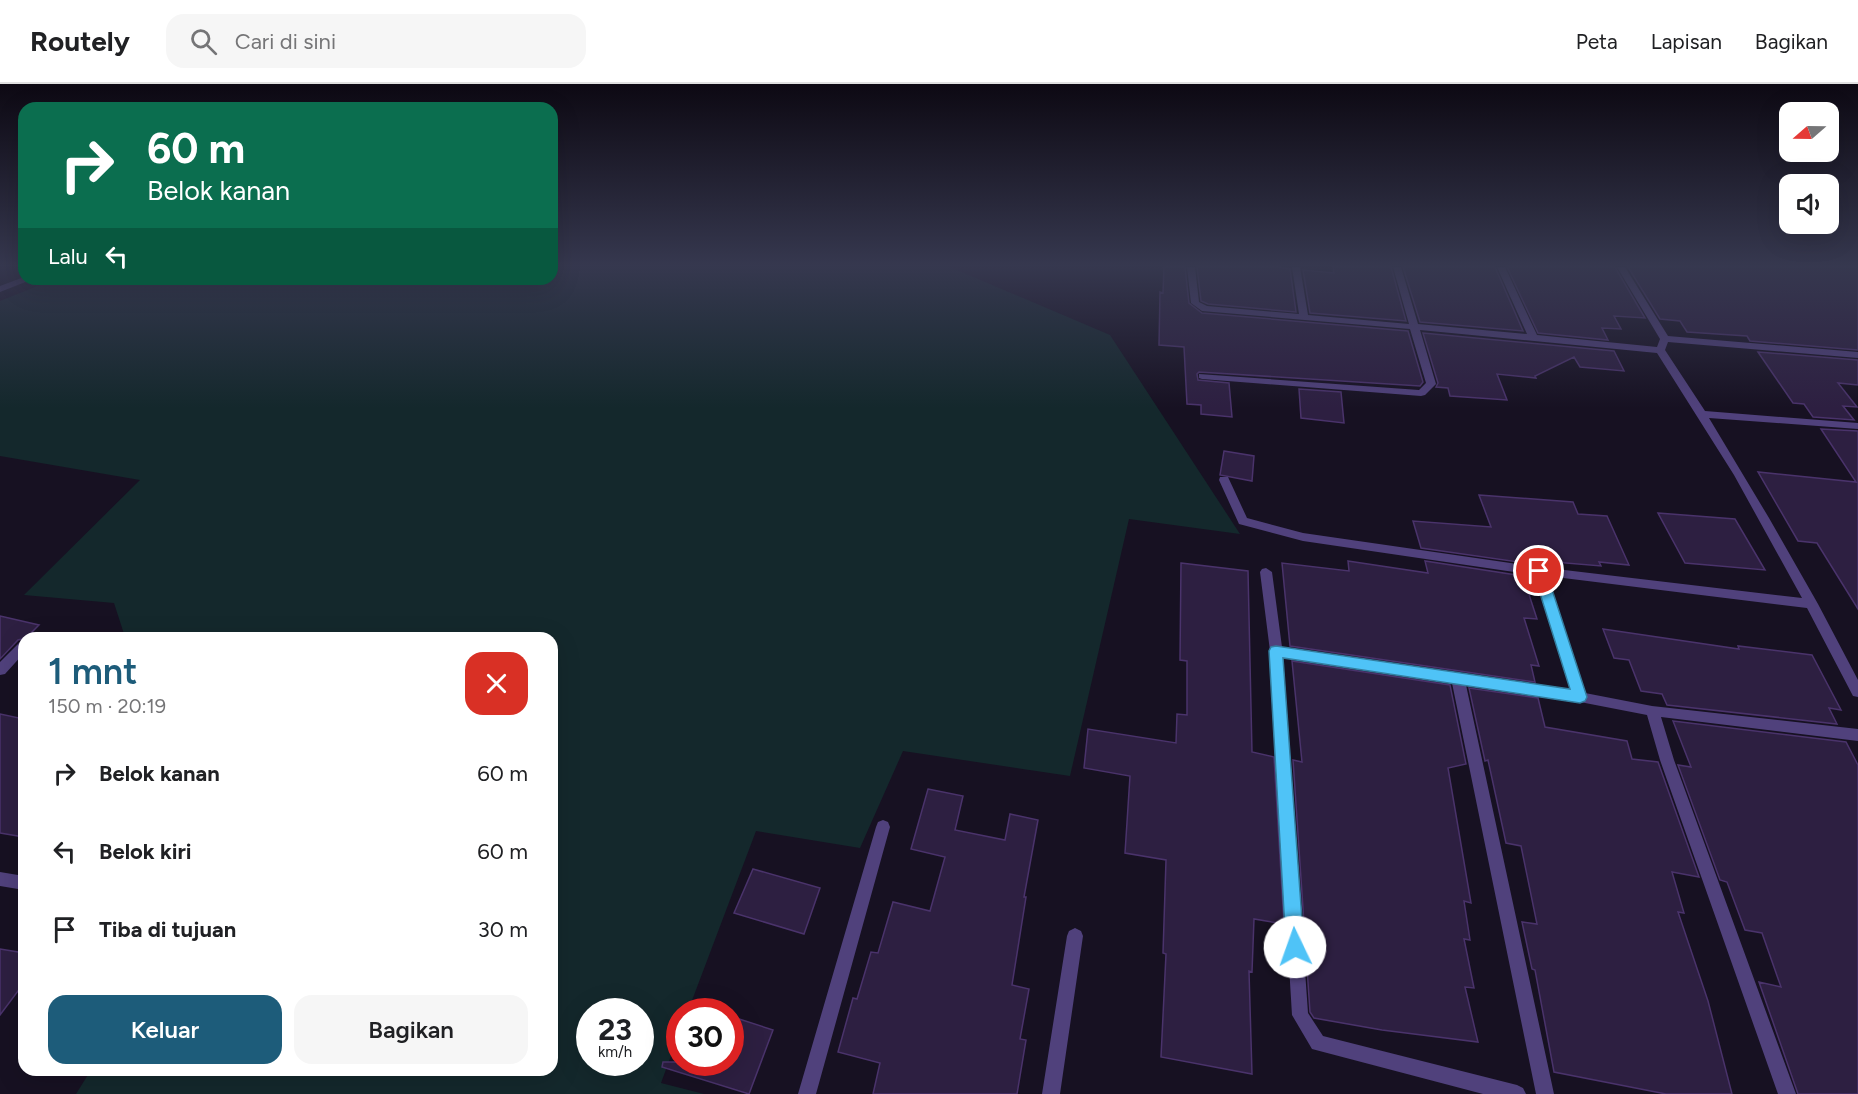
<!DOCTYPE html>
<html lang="id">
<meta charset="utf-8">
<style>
:root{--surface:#fff;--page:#f6f6f6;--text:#202124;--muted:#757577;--line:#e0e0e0;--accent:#1d5c7a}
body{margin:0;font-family:Figtree,sans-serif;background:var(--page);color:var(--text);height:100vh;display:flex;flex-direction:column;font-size:22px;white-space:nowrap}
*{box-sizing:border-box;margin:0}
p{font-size:20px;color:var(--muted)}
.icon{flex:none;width:33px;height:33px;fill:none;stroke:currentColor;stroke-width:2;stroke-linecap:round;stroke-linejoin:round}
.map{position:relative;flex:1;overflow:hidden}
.panel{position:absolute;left:18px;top:548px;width:540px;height:444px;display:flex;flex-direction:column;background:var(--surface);border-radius:18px;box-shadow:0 6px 24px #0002}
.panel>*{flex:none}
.banner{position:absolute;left:18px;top:18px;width:540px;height:183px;border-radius:18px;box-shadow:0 6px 24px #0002;background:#0b6e4f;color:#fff;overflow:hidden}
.needle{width:39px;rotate:250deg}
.fabs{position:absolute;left:1779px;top:18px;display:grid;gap:12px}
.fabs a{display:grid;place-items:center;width:60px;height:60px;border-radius:12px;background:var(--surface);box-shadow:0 6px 24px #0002;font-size:30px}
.speed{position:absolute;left:576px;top:914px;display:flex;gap:12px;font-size:30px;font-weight:700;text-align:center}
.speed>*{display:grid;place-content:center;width:78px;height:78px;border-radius:50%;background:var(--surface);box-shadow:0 6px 24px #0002;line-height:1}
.speed small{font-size:15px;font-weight:400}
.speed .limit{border:9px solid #d22;background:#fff;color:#111}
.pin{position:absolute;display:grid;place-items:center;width:51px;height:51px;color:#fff;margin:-26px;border:3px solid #fff;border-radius:50%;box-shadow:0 2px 6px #0007}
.me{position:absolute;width:66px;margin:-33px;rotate:357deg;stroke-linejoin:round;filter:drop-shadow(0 0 4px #0008)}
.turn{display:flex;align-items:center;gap:21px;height:126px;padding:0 30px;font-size:27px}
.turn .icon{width:78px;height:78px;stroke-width:2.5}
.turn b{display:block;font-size:42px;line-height:51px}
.then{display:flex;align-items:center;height:57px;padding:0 30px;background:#0003;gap:12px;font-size:22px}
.round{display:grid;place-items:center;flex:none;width:63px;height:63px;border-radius:18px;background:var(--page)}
.head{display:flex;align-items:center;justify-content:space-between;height:102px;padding:0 30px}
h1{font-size:36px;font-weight:600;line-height:45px;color:var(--accent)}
.action{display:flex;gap:12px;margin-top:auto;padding:12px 30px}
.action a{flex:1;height:69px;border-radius:18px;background:var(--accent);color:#fff;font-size:24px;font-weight:600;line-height:69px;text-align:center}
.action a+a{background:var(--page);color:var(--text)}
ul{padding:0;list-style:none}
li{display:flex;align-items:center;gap:18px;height:78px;padding:0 30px}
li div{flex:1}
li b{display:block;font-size:22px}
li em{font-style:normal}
header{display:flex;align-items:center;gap:36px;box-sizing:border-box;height:84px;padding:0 30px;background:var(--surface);border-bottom:2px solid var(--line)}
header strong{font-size:28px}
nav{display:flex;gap:33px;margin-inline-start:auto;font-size:21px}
.search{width:420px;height:54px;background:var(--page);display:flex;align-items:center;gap:15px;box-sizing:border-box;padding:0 21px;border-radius:18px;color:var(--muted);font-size:22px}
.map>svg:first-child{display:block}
</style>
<header>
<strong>Routely</strong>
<div class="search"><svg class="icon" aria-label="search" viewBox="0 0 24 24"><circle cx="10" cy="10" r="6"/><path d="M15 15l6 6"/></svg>Cari di sini</div>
<nav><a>Peta</a><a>Lapisan</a><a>Bagikan</a></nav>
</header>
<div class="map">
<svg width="1858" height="1010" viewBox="0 0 1858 1010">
<rect width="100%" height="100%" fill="#171122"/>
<!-- green -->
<path fill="#14282c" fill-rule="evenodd" d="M 552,183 L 950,183 L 1110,251 L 1240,450 L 1129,435 L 1070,692 L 903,667 L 860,764 L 756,747 L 688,927 L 680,927 L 679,950 L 661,999 L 704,1010 L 76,1010 L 91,986 L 552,986 L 552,554 L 125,553 L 114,519 L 24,511 L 140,396 L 0,372 L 0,217 L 55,195 L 552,195 ZM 590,927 L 640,927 L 640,978 L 590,978 Z"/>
<!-- building -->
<path fill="#2d1f41" stroke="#4a336b" stroke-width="1.5" d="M 1164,183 L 1185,183 L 1189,219 L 1202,229 L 1408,247 L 1423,298 L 1420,302 L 1199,288 L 1197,290 L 1198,296 L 1229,299 L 1232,333 L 1201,330 L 1201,321 L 1187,320 L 1184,263 L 1159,261 L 1160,208 L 1163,209 Z
M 1197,183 L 1278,183 L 1290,185 L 1296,228 L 1208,220 L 1201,217 Z
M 1333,183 L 1391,183 L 1406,237 L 1310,229 L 1303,186 L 1334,189 Z
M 1403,183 L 1495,183 L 1523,247 L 1420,238 Z
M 1507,183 L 1615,183 L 1645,234 L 1614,232 L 1621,245 L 1602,244 L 1608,256 L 1538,249 Z
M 1628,183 L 1858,183 L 1858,266 L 1750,257 L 1747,252 L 1687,248 L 1680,237 L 1660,235 Z
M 1423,249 L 1614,267 L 1624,287 L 1580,283 L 1574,273 L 1535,292 L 1536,294 L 1497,290 L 1507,316 L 1450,312 L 1448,304 L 1436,303 L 1438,299 Z
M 1758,268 L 1858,276 L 1858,301 L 1838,299 L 1857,323 L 1843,322 L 1854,336 L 1813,333 L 1804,320 L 1793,319 Z
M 1299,305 L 1341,308 L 1344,339 L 1301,334 Z
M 1821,345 L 1858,347 L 1858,525 L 1817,459 L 1798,457 L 1758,388 L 1856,398 Z
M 1224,367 L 1254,372 L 1252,397 L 1220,391 Z
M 1479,411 L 1573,418 L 1578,430 L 1607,432 L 1629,481 L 1599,478 L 1601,482 L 1518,475 L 1518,478 L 1421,464 L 1413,437 L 1491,443 Z
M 1658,429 L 1735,435 L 1765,486 L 1685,479 Z
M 1348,477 L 1428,489 L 1425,477 L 1523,492 L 1537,535 L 1524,534 L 1539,582 L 1531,581 L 1535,598 L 1290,562 L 1282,479 L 1349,487 Z
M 1181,479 L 1248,487 L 1252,668 L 1274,673 L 1284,840 L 1254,835 L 1252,888 L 1249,887 L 1252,990 L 1161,973 L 1166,870 L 1163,869 L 1166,776 L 1125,769 L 1130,692 L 1084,684 L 1088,645 L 1176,659 L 1177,630 L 1187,631 L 1187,577 L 1180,576 Z
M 0,532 L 39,541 L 26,554 L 18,556 L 0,575 Z
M 1603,545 L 1739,565 L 1738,562 L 1812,571 L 1841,626 L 1829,624 L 1837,640 L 1667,621 L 1662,610 L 1641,607 L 1629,576 L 1614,574 Z
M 1292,577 L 1450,601 L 1466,680 L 1448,684 L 1471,819 L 1464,817 L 1470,856 L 1464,855 L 1474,904 L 1465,903 L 1478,958 L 1382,946 L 1314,934 L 1310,928 L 1293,676 L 1302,678 Z
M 1469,604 L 1538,614 L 1545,643 L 1627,657 L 1632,675 L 1658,678 L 1699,793 L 1672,788 L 1684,829 L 1678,828 L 1708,917 L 1732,1010 L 1666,1010 L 1554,988 L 1535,886 L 1532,885 L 1522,838 L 1537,840 L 1521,762 L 1506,759 L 1488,676 L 1485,677 Z
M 0,630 L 24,635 L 24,753 L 0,749 Z
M 1673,637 L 1846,658 L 1858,681 L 1858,1010 L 1798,1010 L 1759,898 L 1781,903 L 1762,849 L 1745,846 L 1727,798 L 1720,796 L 1678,681 L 1691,683 Z
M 928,705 L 963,712 L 955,746 L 1005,756 L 1010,730 L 1038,736 L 1024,813 L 1026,813 L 1012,901 L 1029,905 L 1020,955 L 1026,956 L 1017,1010 L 873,1010 L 880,979 L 838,968 L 853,914 L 857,915 L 871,868 L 878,869 L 893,818 L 930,827 L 945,773 L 911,765 Z
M 753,785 L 820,804 L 804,850 L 734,829 Z
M 0,865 L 24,869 L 24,899 L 0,931 Z
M 730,932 L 773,946 L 749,1010 L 662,983 L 663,978 L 730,978 Z"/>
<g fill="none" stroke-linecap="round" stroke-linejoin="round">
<!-- street -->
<path fill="#50417c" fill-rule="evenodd" d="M 1187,183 L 1195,183 L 1199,218 L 1207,222 L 1299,230 L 1292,183 L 1300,183 L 1308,231 L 1409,240 L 1393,183 L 1401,183 L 1418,240 L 1527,250 L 1497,183 L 1505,183 L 1537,251 L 1657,263 L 1660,255 L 1617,183 L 1625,183 L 1668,252 L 1858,268 L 1858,274 L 1668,258 L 1665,266 L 1705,327 L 1858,339 L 1858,345 L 1709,334 L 1769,434 L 1818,520 L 1858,596 L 1858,613 L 1853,612 L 1807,524 L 1547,492 L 1585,609 L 1652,622 L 1858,645 L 1858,657 L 1661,633 L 1674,676 L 1796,1010 L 1778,1010 L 1660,676 L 1647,631 L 1580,618 L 1466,601 L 1554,1010 L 1536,1010 L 1452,599 L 1283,573 L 1308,929 L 1323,952 L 1517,1001 L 1523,1004 L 1526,1010 L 1483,1010 L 1312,965 L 1292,931 L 1270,567 L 1260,488 L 1262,485 L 1266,484 L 1272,488 L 1282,563 L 1571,606 L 1534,491 L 1303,457 L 1239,440 L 1219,396 L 1220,393 L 1228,393 L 1247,434 L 1303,449 L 1539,483 L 1802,514 L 1734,391 L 1657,269 L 1420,246 L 1436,300 L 1425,311 L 1421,312 L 1202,295 L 1199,294 L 1199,290 L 1419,306 L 1426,299 L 1410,245 L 1202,227 L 1191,219 Z
M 24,193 L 24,195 L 29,195 L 28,197 L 0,208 L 0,202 Z
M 24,556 L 24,569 L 5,590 L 0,591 L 0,578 L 20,558 Z
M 883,736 L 888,738 L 890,743 L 816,1010 L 798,1010 L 876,743 L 878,738 Z
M 0,788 L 24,792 L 24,806 L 0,802 Z
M 1075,844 L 1081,847 L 1083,852 L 1060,1010 L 1042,1010 L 1067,852 L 1069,847 Z"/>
</g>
<!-- sky -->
<linearGradient id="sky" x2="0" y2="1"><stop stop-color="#0d0913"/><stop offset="0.56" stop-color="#36384f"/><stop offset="1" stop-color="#36384f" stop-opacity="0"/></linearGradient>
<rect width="1858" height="324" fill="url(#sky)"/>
<!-- route -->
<path fill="#4fc3f7" stroke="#337fa1" stroke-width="1.5" d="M 1539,482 L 1546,487 L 1587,613 L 1585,617 L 1580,619 L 1283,574 L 1304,863 L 1301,869 L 1295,872 L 1289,869 L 1286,863 L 1269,567 L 1271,563 L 1276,562 L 1570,605 L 1533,487 Z"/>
</svg>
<div class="fabs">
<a><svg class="needle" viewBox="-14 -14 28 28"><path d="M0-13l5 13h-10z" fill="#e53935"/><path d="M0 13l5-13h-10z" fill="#757577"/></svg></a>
<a><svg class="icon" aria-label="sound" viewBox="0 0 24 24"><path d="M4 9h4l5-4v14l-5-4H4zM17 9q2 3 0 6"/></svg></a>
</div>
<div class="speed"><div>23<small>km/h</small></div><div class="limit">30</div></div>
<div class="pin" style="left:1539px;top:487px;background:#d93025"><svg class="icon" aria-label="arrive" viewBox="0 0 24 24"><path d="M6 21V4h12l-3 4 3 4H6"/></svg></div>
<svg class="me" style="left:1295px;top:863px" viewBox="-20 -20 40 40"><circle r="19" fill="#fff"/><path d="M0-13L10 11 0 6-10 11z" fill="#4fc3f7"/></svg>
<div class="banner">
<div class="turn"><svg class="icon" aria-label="right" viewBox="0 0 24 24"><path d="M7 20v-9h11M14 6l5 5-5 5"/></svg><div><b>60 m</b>Belok kanan</div></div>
<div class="then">Lalu<svg class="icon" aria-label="left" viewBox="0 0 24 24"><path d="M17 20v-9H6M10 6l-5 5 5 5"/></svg></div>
</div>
<section class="panel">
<div class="head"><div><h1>1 mnt</h1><p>150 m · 20:19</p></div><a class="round" style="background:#d93025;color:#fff"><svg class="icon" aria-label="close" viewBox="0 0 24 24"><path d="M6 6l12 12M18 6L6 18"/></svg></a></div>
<ul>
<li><svg class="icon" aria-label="right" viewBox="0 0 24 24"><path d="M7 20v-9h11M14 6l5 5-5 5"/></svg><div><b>Belok kanan</b></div><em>60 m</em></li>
<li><svg class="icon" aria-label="left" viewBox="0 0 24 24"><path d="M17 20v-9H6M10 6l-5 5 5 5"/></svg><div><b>Belok kiri</b></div><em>60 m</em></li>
<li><svg class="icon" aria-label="arrive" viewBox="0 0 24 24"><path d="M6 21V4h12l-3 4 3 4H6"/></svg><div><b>Tiba di tujuan</b></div><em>30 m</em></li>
</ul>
<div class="action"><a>Keluar</a><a>Bagikan</a></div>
</section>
</div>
